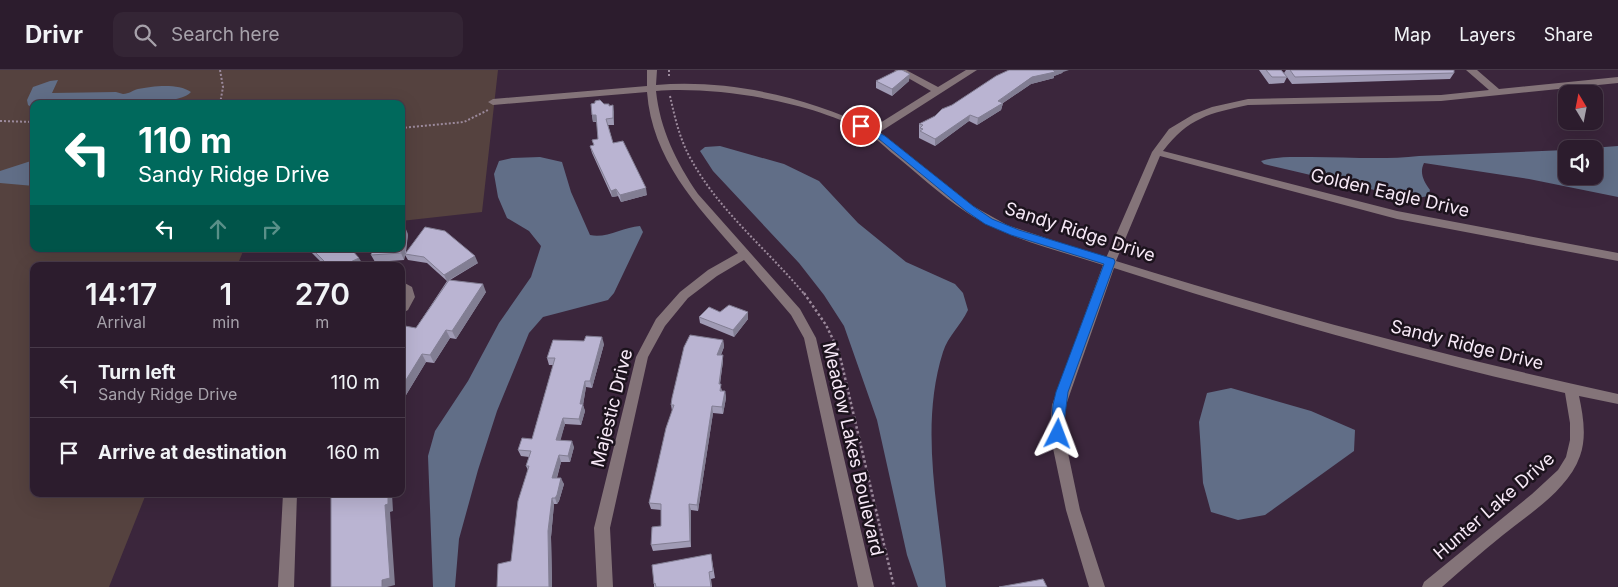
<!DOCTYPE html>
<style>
:root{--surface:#2c1c2d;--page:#342535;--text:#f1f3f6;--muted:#a6a1aa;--line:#483a49}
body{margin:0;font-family:Inter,sans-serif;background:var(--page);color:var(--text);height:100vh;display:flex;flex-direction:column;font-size:19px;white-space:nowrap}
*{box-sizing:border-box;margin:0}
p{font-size:16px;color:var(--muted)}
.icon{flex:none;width:28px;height:28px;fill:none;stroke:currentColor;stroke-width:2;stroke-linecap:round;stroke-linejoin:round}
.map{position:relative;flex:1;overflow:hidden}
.panel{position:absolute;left:30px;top:192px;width:375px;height:235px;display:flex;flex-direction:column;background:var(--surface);border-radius:10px;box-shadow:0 5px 20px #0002,0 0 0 1px var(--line)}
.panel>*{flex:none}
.hud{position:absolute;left:30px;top:30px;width:375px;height:152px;border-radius:10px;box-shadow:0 5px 20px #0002,0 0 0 1px var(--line);background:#00695c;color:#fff;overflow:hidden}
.needle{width:32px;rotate:350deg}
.fabs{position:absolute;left:1558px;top:15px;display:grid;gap:10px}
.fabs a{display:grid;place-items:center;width:45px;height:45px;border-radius:10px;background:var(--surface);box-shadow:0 5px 20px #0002,0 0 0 1px var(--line);font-size:25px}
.pin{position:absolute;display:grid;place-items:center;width:42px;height:42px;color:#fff;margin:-21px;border:2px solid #fff;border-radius:50%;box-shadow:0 1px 5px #0007}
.me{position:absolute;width:55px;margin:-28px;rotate:3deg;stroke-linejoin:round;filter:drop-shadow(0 0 4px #0008)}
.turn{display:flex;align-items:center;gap:18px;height:105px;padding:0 25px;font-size:22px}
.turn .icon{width:65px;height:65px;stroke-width:2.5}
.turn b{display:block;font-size:35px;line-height:42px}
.lanes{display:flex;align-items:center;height:48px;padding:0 25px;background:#0003;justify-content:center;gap:25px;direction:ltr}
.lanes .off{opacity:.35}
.eta{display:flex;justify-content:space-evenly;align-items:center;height:85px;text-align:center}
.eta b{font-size:30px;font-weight:600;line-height:35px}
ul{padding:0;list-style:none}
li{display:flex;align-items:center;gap:15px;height:70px;padding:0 25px;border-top:1px solid var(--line)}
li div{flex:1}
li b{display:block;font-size:19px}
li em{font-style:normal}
header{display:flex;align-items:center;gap:30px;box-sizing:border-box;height:70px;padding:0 25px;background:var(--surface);border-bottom:1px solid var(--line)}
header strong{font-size:24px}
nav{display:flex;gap:28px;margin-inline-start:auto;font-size:18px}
.search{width:350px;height:45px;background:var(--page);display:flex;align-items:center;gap:12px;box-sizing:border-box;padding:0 18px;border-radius:10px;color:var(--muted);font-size:19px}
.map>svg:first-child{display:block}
</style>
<header>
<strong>Drivr</strong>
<div class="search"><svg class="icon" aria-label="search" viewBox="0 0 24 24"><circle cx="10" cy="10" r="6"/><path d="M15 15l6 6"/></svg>Search here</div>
<nav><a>Map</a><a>Layers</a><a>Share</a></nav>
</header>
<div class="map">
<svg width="1618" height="517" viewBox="0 0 1618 517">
<rect width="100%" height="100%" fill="#3b263c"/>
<!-- green -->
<path fill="#55423f" d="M 0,0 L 498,0 L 482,142 L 401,151 L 401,34 L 34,34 L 34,179 L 244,179 L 237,196 L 34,196 L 34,424 L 146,424 L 109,517 L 0,517 Z"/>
<!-- water -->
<path fill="#616e87" d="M 58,10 L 52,23 L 116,22 L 123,24 C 129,24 133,20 138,19 C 153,16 178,13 191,22 C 176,40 61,34 34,34 L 34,39 L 28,35 L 27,30 L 33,17 L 50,11 Z
M 720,76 L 784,94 L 819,111 L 858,153 L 906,192 L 955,214 L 963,223 L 968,240 C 961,255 948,266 943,282 C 919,358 939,440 946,517 L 918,517 L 907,485 L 877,350 L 844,256 L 824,225 L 799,193 L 713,101 L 700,81 L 705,77 Z
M 1618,76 L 1618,127 L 1529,109 L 1424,93 C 1419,103 1424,112 1430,120 L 1428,126 L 1413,129 L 1264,94 L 1261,91 C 1277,86 1294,87 1311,87 C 1347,87 1383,90 1419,86 L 1566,80 L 1566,106 L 1594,106 L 1594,79 L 1577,79 Z
M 540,87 L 562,92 L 571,122 L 590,165 C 606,169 623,157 640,156 L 643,162 L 614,223 L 608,230 L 543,247 L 529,263 L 497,341 L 478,400 L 459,469 L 455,517 L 433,517 L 428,386 L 435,361 L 468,311 L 499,253 L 531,207 L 541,176 L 529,161 L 507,148 L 498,127 L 494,104 L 499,91 L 512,88 Z
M 34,90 L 34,116 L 0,113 L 0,101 Z
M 1231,318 L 1311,341 L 1355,360 L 1354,381 L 1265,445 L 1238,450 L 1211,442 L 1203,413 L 1199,352 L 1207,323 Z"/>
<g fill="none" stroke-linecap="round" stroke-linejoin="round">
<!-- path-far1 -->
<path stroke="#9c8a9c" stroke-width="2" stroke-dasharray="2 2" stroke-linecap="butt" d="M 220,0 L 223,17 L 220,34
M 669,0 L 669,8
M 670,26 C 675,48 680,71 692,91 C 720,142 768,180 805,225
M 0,51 L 34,52
M 401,58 L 464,52 L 488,40"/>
<!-- path -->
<path stroke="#9c8a9c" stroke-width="2.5" stroke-dasharray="2.5 2.5" stroke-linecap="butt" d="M 804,223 L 826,255 L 839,282 L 894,517"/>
<!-- minor -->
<path fill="#847479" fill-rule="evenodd" d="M 647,0 L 657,0 L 656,15 C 729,9 806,27 872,58 L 931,21 L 894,0 L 906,0 L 938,17 L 966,0 L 977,0 L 880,62 L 973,136 L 1007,155 L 1106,188 L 1152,82 L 1169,59 L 1194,44 L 1212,37 L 1248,29 L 1441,25 L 1489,20 L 1466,0 L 1477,0 L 1499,19 L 1618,7 L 1618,13 L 1441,31 L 1248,35 C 1210,43 1188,48 1163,81 L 1397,141 L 1618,183 L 1618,191 L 1397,149 L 1160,86 L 1116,191 C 1282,243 1449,287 1618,324 L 1618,334 L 1579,326 C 1583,345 1587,367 1580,386 C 1568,420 1530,443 1503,465 C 1482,482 1462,499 1442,517 L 1422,517 L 1424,512 L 1532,424 L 1558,400 L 1566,387 L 1570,370 L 1570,353 L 1565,323 C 1413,289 1262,246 1114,198 L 1066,335 L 1064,364 L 1080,440 L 1105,517 L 1089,517 L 1066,440 L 1050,364 L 1052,335 L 1103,195 C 1057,180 1007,169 966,142 C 940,125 916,102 892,83 C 885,77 877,69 869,64 C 815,32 718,16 656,21 C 660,59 676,92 698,124 L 800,239 L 816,268 L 874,517 L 858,517 L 804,268 L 791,245 L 744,190 L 717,206 L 688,228 L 665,256 L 648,287 L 610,458 L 613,517 L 597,517 L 594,458 L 636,287 L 656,249 L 680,222 L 708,200 L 738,183 C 696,135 652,89 647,22 L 493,35 L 488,32 L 493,29 L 647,16 Z
M 401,211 L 412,217 L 415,227 L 408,240 L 401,244 L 403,227 Z
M 283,424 L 297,424 L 294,517 L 278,517 Z"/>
</g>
<!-- wall -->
<path fill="#a09bb5" d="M 1259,0 L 1281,0 L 1287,7 L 1284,13 L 1269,14 Z
M 1286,0 L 1454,0 L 1454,3 L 1450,9 L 1292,14 L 1284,3 Z
M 1063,2 L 1062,3 L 1054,6 L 1054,8 L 1031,14 L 1003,33 L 1001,40 L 977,55 L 969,51 L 935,76 L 919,68 L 919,54 Z
M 876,11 L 909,11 L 892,26 L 876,18 Z
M 604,34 L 609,36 L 614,42 L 614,55 L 608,55 L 613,73 L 647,125 L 621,132 L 618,126 L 612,127 L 592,83 L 590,76 L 594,76 L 592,70 L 598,69 L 597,52 L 593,52 L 592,45 Z
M 408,164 L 406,182 L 478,193 L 450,210 L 486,222 L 456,269 L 450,268 L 434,293 L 426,292 L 406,325 L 401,337 L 401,261 L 416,258 L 447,211 L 427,193 L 408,190 L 405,185 L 404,190 L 375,192 L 371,185 Z
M 310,179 L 351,179 L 364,196 L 325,196 L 311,182 Z
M 720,242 L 748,242 L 748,249 L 734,267 L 700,253 L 699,247 Z
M 723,270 L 724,277 L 721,285 L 723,291 L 720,314 L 722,321 L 725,321 L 726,328 L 723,344 L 713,343 L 698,441 L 691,440 L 691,477 L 653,481 L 651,475 L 661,456 L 661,440 L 651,439 L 649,433 L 672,341 L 671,335 Z
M 604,274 L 592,318 L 586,317 L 583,335 L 585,341 L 581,355 L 565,354 L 560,370 L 574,377 L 570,392 L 561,392 L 557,408 L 564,414 L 559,431 L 557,434 L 554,434 L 551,467 L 552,517 L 497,517 L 511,491 L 528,400 L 526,396 L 529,387 L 521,386 L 518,380 L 532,369 L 553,295 L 549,295 L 547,288 Z
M 711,484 L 715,508 L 711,509 L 712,517 L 654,517 L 654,514 Z"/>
<!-- shaded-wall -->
<path fill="#827e93" d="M 1053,0 L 1069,0 L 1063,2 L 1062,3 L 1054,6 L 1054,8 L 1031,14 L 1003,33 L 1001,40 L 977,55 L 978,48 L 998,31 L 1032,7 Z
M 910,4 L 909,11 L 892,26 L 892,19 Z
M 613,35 L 614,42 L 614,55 L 613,48 Z
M 592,45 L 596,45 L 598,51 L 593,52 Z
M 970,45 L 969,51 L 935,76 L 935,69 Z
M 646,118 L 647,125 L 621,132 L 620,125 Z
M 616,119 L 618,126 L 612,127 L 611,121 Z
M 405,157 L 408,164 L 404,190 L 401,183 Z
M 475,186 L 478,193 L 447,211 L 444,205 Z
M 359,188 L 364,196 L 345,196 L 344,195 Z
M 342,193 L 344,196 L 336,196 Z
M 483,214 L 486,222 L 456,269 L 452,261 Z
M 748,242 L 748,249 L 734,267 L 733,260 Z
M 446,260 L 450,268 L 434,293 L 430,285 Z
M 602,267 L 604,274 L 592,318 L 590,311 Z
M 723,270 L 724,277 L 718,291 L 717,285 Z
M 422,284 L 426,292 L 406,325 L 401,337 L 401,318 Z
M 723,285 L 723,291 L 719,320 L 719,314 Z
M 585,311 L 586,317 L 583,335 L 585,341 L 581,355 L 579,349 L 580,334 Z
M 725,321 L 726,328 L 723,344 L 722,337 Z
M 712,336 L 713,343 L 698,441 L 697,435 Z
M 563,348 L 565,354 L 559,376 L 556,370 Z
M 572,371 L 574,377 L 570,392 L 568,386 Z
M 559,385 L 561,392 L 555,414 L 552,408 Z
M 561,408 L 564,414 L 559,431 L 557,434 L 555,428 Z
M 388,424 L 392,424 L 393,441 L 390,442 L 395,515 L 387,517 L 382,517 L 385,435 Z
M 552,428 L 554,434 L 551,467 L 552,517 L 549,517 L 548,461 Z
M 689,434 L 691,440 L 691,477 L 690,471 Z"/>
<!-- building -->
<path fill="#bab4d2" stroke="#827e93" d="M 898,0 L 902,0 L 910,4 L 892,19 L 876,11 Z
M 1009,0 L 1053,0 L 1055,2 L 1032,7 L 998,31 L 1003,33 L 978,48 L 970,45 L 935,69 L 920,61 L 923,59 L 920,58 L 923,55 L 919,54 L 935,46 L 942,39 L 952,35 L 996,6 Z
M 1266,0 L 1281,0 L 1287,7 L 1272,7 Z
M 1290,0 L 1454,0 L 1454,3 L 1295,7 Z
M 600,30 L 604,34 L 609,34 L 609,36 L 613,35 L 613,48 L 606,49 L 613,73 L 623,71 L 646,118 L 620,125 L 616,119 L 611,121 L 590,76 L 594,75 L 592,70 L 598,69 L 596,45 L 592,45 L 591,34 L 595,33 L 595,31 Z
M 401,157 L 405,157 L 401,183 L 371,185 L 373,179 L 401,179 Z
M 425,157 L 445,161 L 475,186 L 444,205 L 424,187 L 405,184 Z
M 312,179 L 351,179 L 359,188 L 344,195 L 342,193 L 336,196 L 329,196 Z
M 449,210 L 483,214 L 452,261 L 446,260 L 430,285 L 422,284 L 401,318 L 401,261 L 405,256 L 416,258 Z
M 729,235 L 748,242 L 733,260 L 699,247 L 709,237 L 720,242 Z
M 690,265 L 723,270 L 717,285 L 723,285 L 719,314 L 721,314 L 720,321 L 725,321 L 722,337 L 712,336 L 697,435 L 689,434 L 690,471 L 651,475 L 652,457 L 661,456 L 661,434 L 649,433 L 666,358 L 674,335 L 671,335 L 672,328 L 684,277 Z
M 586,266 L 602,267 L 590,311 L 585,311 L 580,334 L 583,334 L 579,349 L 563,348 L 556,370 L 572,371 L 568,386 L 559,385 L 552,408 L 561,408 L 557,425 L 555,428 L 552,428 L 548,461 L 549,517 L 497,517 L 498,494 L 511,491 L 518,431 L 529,396 L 526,396 L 531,381 L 518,380 L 522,368 L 532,369 L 555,288 L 547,288 L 553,270 L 584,271 Z
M 331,424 L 388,424 L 388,434 L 385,435 L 390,508 L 382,510 L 382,517 L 331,517 Z
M 711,484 L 713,501 L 709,502 L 711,517 L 656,517 L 655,513 L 654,514 L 652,495 Z
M 1043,509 L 1047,517 L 999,517 Z"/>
<!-- route -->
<path fill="#1a73e8" stroke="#114b97" d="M 861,53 L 885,66 L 973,136 L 992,149 L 1019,160 L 1114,189 L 1115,192 L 1068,322 L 1062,368 L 1058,369 L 1053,368 L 1051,364 L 1053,335 L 1056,322 L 1104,194 L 1011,165 L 985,154 L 966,141 L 879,69 L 858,58 L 857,56 Z"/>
<g text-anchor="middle" stroke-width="5" stroke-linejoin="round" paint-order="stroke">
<!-- street labels -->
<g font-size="18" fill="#f7e9f7" stroke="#1c131d">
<text transform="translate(1390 123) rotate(13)" y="6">Golden Eagle Drive</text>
<text transform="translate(1080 162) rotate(18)" y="6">Sandy Ridge Drive</text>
<text transform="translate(1467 275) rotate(14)" y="6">Sandy Ridge Drive</text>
<text transform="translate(612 338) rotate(-76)" y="6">Majestic Drive</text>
<text transform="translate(853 379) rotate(77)" y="6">Meadow Lakes Boulevard</text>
<text transform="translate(1494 436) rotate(-41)" y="6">Hunter Lake Drive</text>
</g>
</g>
</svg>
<div class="fabs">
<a><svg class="needle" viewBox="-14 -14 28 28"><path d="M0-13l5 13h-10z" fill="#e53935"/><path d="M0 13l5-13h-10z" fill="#a6a1aa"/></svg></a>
<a><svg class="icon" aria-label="sound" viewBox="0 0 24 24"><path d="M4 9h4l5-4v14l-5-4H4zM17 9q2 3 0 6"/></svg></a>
</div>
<div class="pin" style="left:861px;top:56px;background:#d93025"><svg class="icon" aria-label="arrive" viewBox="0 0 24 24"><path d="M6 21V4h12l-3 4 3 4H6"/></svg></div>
<svg class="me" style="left:1058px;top:364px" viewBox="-20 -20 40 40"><path d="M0-17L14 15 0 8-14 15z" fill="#1a73e8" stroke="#fff" stroke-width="4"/></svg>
<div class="hud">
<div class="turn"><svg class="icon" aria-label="left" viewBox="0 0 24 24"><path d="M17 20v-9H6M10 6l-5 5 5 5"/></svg><div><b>110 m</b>Sandy Ridge Drive</div></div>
<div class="lanes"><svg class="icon" aria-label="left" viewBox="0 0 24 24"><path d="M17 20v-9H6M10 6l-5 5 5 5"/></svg><svg class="icon off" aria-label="ahead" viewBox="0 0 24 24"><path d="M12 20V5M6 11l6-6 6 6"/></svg><svg class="icon off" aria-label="right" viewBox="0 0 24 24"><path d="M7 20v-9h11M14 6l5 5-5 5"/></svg></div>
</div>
<section class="panel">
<div class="eta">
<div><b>14:17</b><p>Arrival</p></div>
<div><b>1</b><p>min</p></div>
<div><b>270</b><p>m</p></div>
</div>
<ul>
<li><svg class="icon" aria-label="left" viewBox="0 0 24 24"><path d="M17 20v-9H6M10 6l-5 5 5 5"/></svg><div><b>Turn left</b><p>Sandy Ridge Drive</p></div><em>110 m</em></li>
<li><svg class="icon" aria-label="arrive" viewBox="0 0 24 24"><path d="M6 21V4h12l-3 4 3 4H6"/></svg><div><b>Arrive at destination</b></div><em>160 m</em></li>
</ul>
</section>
</div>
